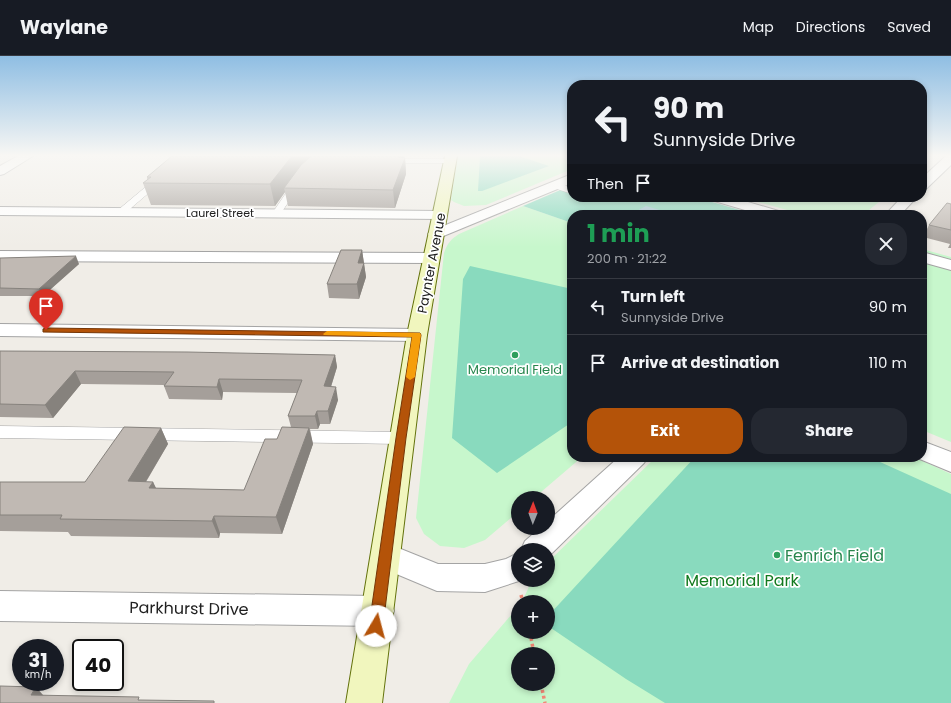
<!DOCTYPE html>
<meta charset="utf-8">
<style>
:root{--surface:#171b24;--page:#242831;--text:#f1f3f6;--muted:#9ea1a6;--line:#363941;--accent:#b45309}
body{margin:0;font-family:Poppins,sans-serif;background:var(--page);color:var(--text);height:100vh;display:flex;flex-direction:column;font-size:15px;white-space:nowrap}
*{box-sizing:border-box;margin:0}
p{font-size:13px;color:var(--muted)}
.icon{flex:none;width:22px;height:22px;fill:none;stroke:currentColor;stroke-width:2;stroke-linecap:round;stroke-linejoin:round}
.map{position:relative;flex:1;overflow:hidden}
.sheet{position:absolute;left:567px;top:154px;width:360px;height:252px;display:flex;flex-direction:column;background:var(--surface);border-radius:16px;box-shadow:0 2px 6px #0003}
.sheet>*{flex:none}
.top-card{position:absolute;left:567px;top:24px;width:360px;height:122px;border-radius:16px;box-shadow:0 2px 6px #0003;background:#171b24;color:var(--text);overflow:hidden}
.needle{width:26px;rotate:1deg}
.tools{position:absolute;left:511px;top:435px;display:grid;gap:8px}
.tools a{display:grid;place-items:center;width:44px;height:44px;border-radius:50%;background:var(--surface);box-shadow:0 2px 6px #0003;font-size:20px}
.speed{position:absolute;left:12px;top:583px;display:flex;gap:8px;font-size:20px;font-weight:700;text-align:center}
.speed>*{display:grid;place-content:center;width:52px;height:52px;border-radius:50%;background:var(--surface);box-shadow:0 2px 6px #0003;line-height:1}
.speed small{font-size:10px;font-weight:400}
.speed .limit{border:2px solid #111;border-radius:6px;background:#fff;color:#111}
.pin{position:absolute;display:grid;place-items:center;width:34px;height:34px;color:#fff;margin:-41px -17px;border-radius:50% 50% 50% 0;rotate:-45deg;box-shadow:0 0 4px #0007}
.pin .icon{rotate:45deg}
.me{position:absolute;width:44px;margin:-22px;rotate:8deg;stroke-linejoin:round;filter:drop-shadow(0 0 3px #0008)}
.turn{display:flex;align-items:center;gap:14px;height:84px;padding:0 20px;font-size:18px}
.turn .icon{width:52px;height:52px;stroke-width:2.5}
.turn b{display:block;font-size:28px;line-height:34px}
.then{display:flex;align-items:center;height:38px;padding:0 20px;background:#0003;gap:8px;font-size:15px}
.round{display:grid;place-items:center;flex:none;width:42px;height:42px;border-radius:16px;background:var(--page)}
.head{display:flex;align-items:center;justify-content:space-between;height:68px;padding:0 20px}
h1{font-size:24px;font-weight:700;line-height:30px;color:#1e9e55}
.action{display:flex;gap:8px;margin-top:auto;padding:8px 20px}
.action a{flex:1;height:46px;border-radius:16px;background:var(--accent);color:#fff;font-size:16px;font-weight:700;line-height:46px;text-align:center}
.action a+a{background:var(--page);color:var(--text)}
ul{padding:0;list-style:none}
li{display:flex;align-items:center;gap:12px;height:56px;padding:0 20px;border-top:1px solid var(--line)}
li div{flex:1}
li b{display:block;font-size:15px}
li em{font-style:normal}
header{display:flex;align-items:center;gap:24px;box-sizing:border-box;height:56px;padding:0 20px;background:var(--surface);border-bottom:1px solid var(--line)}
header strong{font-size:19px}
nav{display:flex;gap:22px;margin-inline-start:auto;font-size:14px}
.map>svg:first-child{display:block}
</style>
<header>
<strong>Waylane</strong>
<nav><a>Map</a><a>Directions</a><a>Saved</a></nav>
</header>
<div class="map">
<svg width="951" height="647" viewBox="0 0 951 647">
<rect width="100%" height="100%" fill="#f0ede7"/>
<!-- park -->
<path fill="#c7f7cc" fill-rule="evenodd" d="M 458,100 L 555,100 L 572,105 L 572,113 L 486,149 L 464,150 L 454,146 L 451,144 Z
M 740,141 L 885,141 L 863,159 L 805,159 Z
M 523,150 L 572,167 L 572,401 L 582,401 L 534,442 L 518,442 L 518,456 L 485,484 L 464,492 L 440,490 L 424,478 L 416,462 L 444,197 C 447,188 451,183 459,178 Z
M 922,193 L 951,201 L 951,386 L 922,374 Z
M 656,401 L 914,401 L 951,418 L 951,647 L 449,647 L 469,608 L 518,551 L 518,576 L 548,576 L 548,546 L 522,546 L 532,524 L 548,524 L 548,506 ZM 518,598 L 548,598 L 548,628 L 518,628 Z"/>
<!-- pitch -->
<path fill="#89dabe" d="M 480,100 L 519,100 L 549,110 L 482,135 L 478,135 Z
M 572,129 L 572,141 L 695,141 L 757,159 L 572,159 L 572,167 L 523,150 Z
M 470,210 L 572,233 L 572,366 L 497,417 L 452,382 L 463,223 Z
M 695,401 L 869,401 L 951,438 L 951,647 L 665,647 L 626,623 L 548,570 L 548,560 Z"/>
<!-- water -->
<path fill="#aacedb" d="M 646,150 L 670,157 L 667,159 L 629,159 Z"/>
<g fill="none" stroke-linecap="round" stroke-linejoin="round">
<!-- lane casing -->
<g stroke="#a4a4a4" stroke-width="1">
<path id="lane" d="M 183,100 L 192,100 L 124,158 L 118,158 L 116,156 L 118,154 Z
M 381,103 L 450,103 L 454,105 L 450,107 L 384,107 L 380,105 Z
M 298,123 L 302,126 L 279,160 L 273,160 L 271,158 L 273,156 L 295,124 Z
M 554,126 L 572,132 L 572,138 L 551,131 L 550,129 Z
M 0,370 L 401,376 L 407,378 L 409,382 L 407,386 L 401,388 L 0,382 Z"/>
</g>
<!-- street casing -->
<g stroke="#a4a4a4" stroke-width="2">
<path id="street" d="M 18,100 L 33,100 L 4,118 L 0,119 L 0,110 Z
M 946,100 L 951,100 L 951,109 L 927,132 L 922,133 L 922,122 Z
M 572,118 L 572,127 L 441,181 L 436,183 L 431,181 L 428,178 L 431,175 Z
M 709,141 L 731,141 L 782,156 L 784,159 L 762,159 L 711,144 Z
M 902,141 L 917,141 L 900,159 L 885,159 Z
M 0,151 L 440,155 L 445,156 L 447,159 L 445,162 L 440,163 L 0,159 Z
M 0,195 L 432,197 L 438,199 L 440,202 L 438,205 L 432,207 L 0,205 Z
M 922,196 L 951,204 L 951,214 L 922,206 Z
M 0,268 L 417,273 L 424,275 L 427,279 L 424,283 L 417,285 L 0,280 Z
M 922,385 L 951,396 L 951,416 L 915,401 L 922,401 Z
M 619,401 L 648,401 L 644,407 L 548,501 L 548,494 L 521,494 L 525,485 L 540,472 L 548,472 L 548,465 Z
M 386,487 L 438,508 L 485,508 L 506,503 L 518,497 L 518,524 L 522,524 L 485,536 L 437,535 L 375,509 L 371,500 L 375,491 Z
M 0,535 L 378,540 L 390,544 L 394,555 L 390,566 L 378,570 L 0,565 Z"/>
</g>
<!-- secondary casing -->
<g stroke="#63720b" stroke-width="2">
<path id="secondary" d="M 445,100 L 457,100 L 427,279 L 382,647 L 346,647 L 407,279 Z"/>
</g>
<!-- path -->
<path stroke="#f28775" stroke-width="3.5" stroke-dasharray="3 3" stroke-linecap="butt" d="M 521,539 L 523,546
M 530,576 L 534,598
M 541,628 L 545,647"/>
<!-- lane -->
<use href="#lane" fill="#fff" fill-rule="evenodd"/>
<!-- street -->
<use href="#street" fill="#fff" fill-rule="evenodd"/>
<!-- secondary -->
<use href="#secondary" fill="#f1f6be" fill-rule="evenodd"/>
</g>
<!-- wall -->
<path fill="#a59f9a" d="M 172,100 L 405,100 L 406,118 L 395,152 L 288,150 L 285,136 L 275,150 L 151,149 L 143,127 L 147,124 L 147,121 Z
M 951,148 L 951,192 L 948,192 L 950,188 L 923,181 L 929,169 Z
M 362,194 L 366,221 L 359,243 L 329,242 L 327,228 Z
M 0,202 L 79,208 L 43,240 L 0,240 Z
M 0,295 L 335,299 L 337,311 L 331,331 L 338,344 L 330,368 L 320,368 L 318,373 L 310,373 L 313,388 L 282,478 L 220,477 L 219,482 L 71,480 L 68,476 L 0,475 L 0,426 L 85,426 L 161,372 L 168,388 L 146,426 L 153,426 L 156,432 L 244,434 L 277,383 L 291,371 L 288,360 L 297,337 L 223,336 L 222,344 L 169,343 L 164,330 L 165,329 L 81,328 L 53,362 L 0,361 Z"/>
<!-- shaded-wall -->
<path fill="#86827d" d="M 292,100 L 323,100 L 284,132 L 285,136 L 275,150 L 270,128 Z
M 398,100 L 402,100 L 402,108 L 405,102 L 406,118 L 395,152 L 393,134 Z
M 362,194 L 366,221 L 359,243 L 357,228 L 358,207 Z
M 76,200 L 79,208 L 43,240 L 39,233 Z
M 335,299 L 337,311 L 327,343 L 324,330 Z
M 75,315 L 81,328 L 53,362 L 45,349 Z
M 219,323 L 223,336 L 222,344 L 217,331 Z
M 336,331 L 338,344 L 330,368 L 328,355 Z
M 317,355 L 320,368 L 318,373 L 315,360 Z
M 161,372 L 168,388 L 136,442 L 128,425 Z
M 309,372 L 313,388 L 282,478 L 276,461 Z
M 153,426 L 161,443 L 149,432 Z
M 214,460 L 220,477 L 219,482 L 212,465 Z
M 36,631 L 50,647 L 31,639 Z"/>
<!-- building -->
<path fill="#c0b9b3" stroke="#86827d" d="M 172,100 L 292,100 L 270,128 L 143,127 L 151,121 L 147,121 Z
M 312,100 L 398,100 L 398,101 L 405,102 L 393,134 L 284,132 L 301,109 L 309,102 Z
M 947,147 L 951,148 L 951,174 L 929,169 Z
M 341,194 L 362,194 L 358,207 L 364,207 L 357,228 L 327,228 Z
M 76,200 L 39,233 L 0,232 L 0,202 Z
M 0,295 L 187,296 L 335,299 L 324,330 L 336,331 L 328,355 L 317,355 L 315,360 L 288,360 L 302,324 L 219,323 L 217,331 L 164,330 L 174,316 L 75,315 L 45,349 L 0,348 Z
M 124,371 L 161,372 L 128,425 L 153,426 L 149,432 L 244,434 L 265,383 L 277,383 L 282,371 L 309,372 L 276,461 L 214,460 L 212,465 L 60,463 L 62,459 L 0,459 L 0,426 L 85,426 Z
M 0,630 L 36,631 L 31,639 L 139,641 L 138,644 L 214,645 L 214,647 L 0,647 Z"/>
<!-- sky -->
<linearGradient id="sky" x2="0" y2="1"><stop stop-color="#8fbee3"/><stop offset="0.52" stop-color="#f8f7f4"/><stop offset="1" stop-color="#f8f7f4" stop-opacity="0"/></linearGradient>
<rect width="951" height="191" fill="url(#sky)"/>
<!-- route -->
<path fill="#b45309" stroke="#753606" d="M 46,272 L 420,277 L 421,279 L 406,382 L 383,570 L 381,575 L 376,577 L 371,575 L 369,570 L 396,382 L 412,281 L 43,276 L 43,273 Z"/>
<!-- slow -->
<path fill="#f59e0b" d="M 327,275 L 420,277 L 421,279 L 415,321 L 410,324 L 406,321 L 412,281 L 324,279 L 323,278 Z"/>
<!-- markers -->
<g fill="#2e9e5b" stroke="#fff" stroke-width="1.5">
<circle cx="515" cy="299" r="4"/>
<circle cx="777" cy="499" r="4"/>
</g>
<g text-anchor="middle" stroke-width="3.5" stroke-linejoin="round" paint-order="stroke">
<!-- far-street labels -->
<g font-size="11" fill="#202020" stroke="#fff">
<text x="220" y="161">Laurel Street</text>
</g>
<!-- street labels -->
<g font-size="13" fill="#202020" stroke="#fff">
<text transform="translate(431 207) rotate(-79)" y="5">Paynter Avenue</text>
</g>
<!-- leisure labels -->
<g font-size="13" fill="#27864d" stroke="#fff">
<text x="515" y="318">Memorial Field</text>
</g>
<!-- near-leisure labels -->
<g font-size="16" fill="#27864d" stroke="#fff" text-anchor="start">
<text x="785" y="505">Fenrich Field</text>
</g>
<!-- near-park labels -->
<g font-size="16" fill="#12791e" stroke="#fff">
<text x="742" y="530">Memorial Park</text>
</g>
<!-- near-street labels -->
<g font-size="16" fill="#202020" stroke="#fff">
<text transform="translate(189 552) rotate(1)" y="6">Parkhurst Drive</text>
</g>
</g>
</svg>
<div class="tools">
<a><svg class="needle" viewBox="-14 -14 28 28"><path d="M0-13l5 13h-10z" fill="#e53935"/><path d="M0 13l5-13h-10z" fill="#9ea1a6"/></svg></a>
<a><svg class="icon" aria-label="layers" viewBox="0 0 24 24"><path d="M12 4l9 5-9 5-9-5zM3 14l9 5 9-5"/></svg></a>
<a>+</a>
<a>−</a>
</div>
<div class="speed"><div>31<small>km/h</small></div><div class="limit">40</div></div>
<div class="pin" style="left:46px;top:274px;background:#d93025"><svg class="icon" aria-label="arrive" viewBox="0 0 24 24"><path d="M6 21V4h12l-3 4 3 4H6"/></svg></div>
<svg class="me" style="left:376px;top:570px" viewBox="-20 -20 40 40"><circle r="19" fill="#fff"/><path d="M0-13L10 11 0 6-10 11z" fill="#b45309"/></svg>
<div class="top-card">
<div class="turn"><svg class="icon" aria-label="left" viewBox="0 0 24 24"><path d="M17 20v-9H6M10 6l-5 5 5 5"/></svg><div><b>90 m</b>Sunnyside Drive</div></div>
<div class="then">Then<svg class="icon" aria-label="arrive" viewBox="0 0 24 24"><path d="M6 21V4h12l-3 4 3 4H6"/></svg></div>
</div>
<section class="sheet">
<div class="head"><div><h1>1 min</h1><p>200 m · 21:22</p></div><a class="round"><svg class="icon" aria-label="close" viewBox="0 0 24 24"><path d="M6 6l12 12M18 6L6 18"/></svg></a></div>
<ul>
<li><svg class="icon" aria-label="left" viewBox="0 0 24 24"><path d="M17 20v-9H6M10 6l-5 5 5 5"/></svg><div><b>Turn left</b><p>Sunnyside Drive</p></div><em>90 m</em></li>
<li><svg class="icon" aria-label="arrive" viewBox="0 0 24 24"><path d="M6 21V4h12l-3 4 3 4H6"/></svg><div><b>Arrive at destination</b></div><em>110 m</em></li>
</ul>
<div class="action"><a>Exit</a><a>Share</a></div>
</section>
</div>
